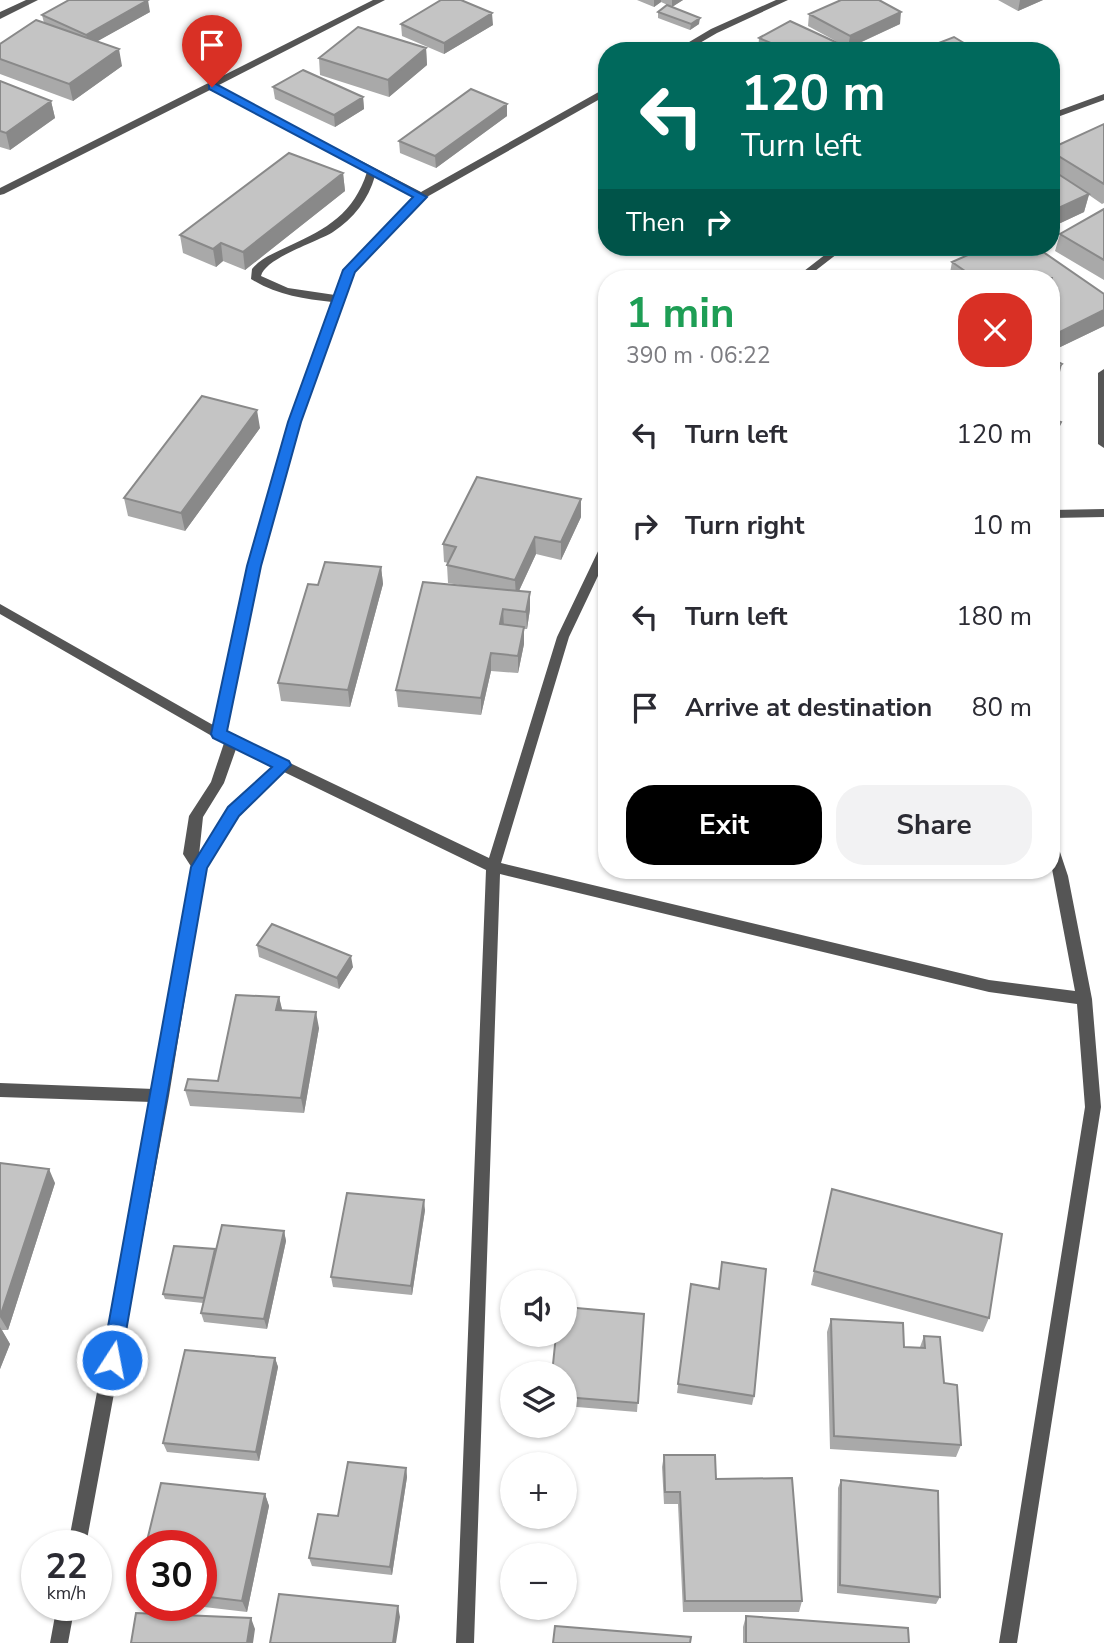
<!DOCTYPE html>
<meta charset="utf-8">
<style>
:root{--surface:#fff;--page:#f2f2f3;--text:#2b2b33;--muted:#7c7c81;--accent:#000}
body{margin:0;font-family:"Nunito Sans",sans-serif;background:var(--page);color:var(--text);height:100vh;display:flex;flex-direction:column;font-size:26px;white-space:nowrap}
*{box-sizing:border-box;margin:0}
p{font-size:23px;color:var(--muted)}
.icon{flex:none;width:38px;height:38px;fill:none;stroke:currentColor;stroke-width:2;stroke-linecap:round;stroke-linejoin:round}
.map{position:relative;flex:1;overflow:hidden}
.sheet{position:absolute;left:598px;top:270px;width:462px;height:609px;display:flex;flex-direction:column;background:var(--surface);border-radius:28px;box-shadow:0 2px 5px #0004}
.sheet>*{flex:none}
.guide{position:absolute;left:598px;top:42px;width:462px;height:214px;border-radius:28px;box-shadow:0 2px 5px #0004;background:#00695c;color:#fff;overflow:hidden}
.buttons{position:absolute;left:500px;top:1270px;display:grid;gap:14px}
.buttons a{display:grid;place-items:center;width:77px;height:77px;border-radius:50%;background:var(--surface);box-shadow:0 2px 5px #0004;font-size:35px}
.speed{position:absolute;left:21px;top:1530px;display:flex;gap:14px;font-size:35px;font-weight:700;text-align:center}
.speed>*{display:grid;place-content:center;width:91px;height:91px;border-radius:50%;background:var(--surface);box-shadow:0 2px 5px #0004;line-height:1}
.speed small{font-size:18px;font-weight:400}
.speed .limit{border:10px solid #d22;background:#fff;color:#111}
.pin{position:absolute;display:grid;place-items:center;width:60px;height:60px;color:#fff;margin:-72px -30px;border-radius:50% 50% 50% 0;rotate:-45deg;box-shadow:0 0 7px #0007}
.pin .icon{rotate:45deg}
.me{position:absolute;width:77px;margin:-38px;rotate:11deg;stroke-linejoin:round;filter:drop-shadow(0 0 5px #0008)}
.turn{display:flex;align-items:center;gap:24px;height:147px;padding:0 28px;font-size:32px}
.turn .icon{width:91px;height:91px;stroke-width:2.5}
.turn b{display:block;font-size:49px;line-height:60px}
.then{display:flex;align-items:center;height:66px;padding:0 28px;background:#0003;gap:14px;font-size:26px}
.round{display:grid;place-items:center;flex:none;width:74px;height:74px;border-radius:28px;background:var(--page)}
.summary{display:flex;align-items:center;justify-content:space-between;height:119px;padding:0 28px}
h1{font-size:42px;font-weight:700;line-height:52px;color:#1e9e55}
.primary-button{display:flex;gap:14px;margin-top:auto;padding:14px 28px}
.primary-button a{flex:1;height:80px;border-radius:28px;background:var(--accent);color:#fff;font-size:28px;font-weight:700;line-height:80px;text-align:center}
.primary-button a+a{background:var(--page);color:var(--text)}
ul{padding:0;list-style:none}
li{display:flex;align-items:center;gap:21px;height:91px;padding:0 28px}
li div{flex:1}
li b{display:block;font-size:26px}
li em{font-style:normal}
.map>svg:first-child{display:block}
</style>
<div class="map">
<svg width="1104" height="1643" viewBox="0 0 1104 1643">
<rect width="100%" height="100%" fill="#fff"/>
<g fill="none" stroke-linecap="round" stroke-linejoin="round">
<!-- minor -->
<path fill="#555" fill-rule="evenodd" d="M 26,0 L 38,0 L 0,19 L 0,12 Z
M 373,0 L 385,0 L 217,86 L 421,192 L 604,89 L 607,88 L 607,95 L 425,198 L 354,271 L 301,422 L 260,566 L 225,732 L 489,858 L 557,637 L 601,545 L 607,541 L 607,557 L 569,637 L 501,863 L 989,980 L 1075,991 L 1052,869 L 1052,842 L 1057,843 L 1068,876 L 1092,999 L 1101,1107 L 1017,1643 L 999,1643 L 1085,1107 L 1077,1004 L 989,992 L 500,874 L 474,1643 L 456,1643 L 486,870 L 284,772 L 238,816 L 206,868 L 169,1096 L 86,1545 L 68,1545 L 152,1102 L 0,1097 L 0,1083 L 154,1089 L 192,868 L 183,854 L 189,816 L 211,782 L 224,743 L 0,614 L 0,604 L 213,725 L 248,566 L 289,422 L 332,302 C 304,299 276,295 251,279 L 252,269 C 262,257 275,253 289,246 C 327,229 354,213 367,172 L 210,90 L 4,194 L 0,195 L 0,188 ZM 375,176 L 415,197 L 345,268 L 335,295 L 288,288 L 261,276 C 265,258 317,242 333,232 C 354,218 368,200 375,176 ZM 236,749 L 273,766 L 228,808 L 199,855 L 203,817 L 224,783 Z
M 776,0 L 788,0 L 717,33 L 686,51 L 674,51 L 711,29 Z
M 1104,94 L 1104,100 L 1052,119 L 1052,113 Z
M 835,247 L 846,247 L 806,278 L 795,278 Z
M 1104,369 L 1104,448 L 1098,444 L 1098,373 Z
M 1104,509 L 1104,517 L 1052,518 L 1052,510 Z
M 57,1605 L 75,1605 L 68,1643 L 50,1643 Z"/>
</g>
<!-- wall -->
<path fill="#a9a9a9" d="M 637,0 L 683,0 L 672,7 L 661,2 L 654,7 Z
M 998,0 L 1043,0 L 1018,11 Z
M 150,12 L 97,41 L 122,66 L 73,101 L 0,74 L 0,44 L 44,23 L 42,15 Z
M 658,12 L 699,24 L 690,30 L 658,18 Z
M 809,14 L 900,24 L 849,48 L 855,51 L 758,51 L 759,38 L 843,45 L 808,26 Z
M 401,24 L 493,25 L 444,54 L 402,36 Z
M 936,44 L 977,51 L 934,51 Z
M 426,48 L 427,65 L 389,97 L 320,75 L 319,58 Z
M 0,81 L 51,101 L 55,118 L 10,150 L 0,147 Z
M 273,87 L 363,97 L 364,109 L 335,127 L 275,99 Z
M 507,104 L 507,116 L 436,168 L 400,153 L 399,141 Z
M 1104,124 L 1104,203 L 1102,204 L 1089,195 L 1084,212 L 1052,227 L 1052,148 Z
M 343,173 L 345,191 L 245,270 L 223,261 L 216,267 L 183,253 L 180,235 Z
M 1104,209 L 1104,280 L 1055,251 L 1060,234 Z
M 986,247 L 1036,247 L 1104,294 L 1104,326 L 1052,351 L 1052,278 L 949,278 L 952,262 Z
M 260,428 L 185,531 L 128,516 L 124,498 Z
M 581,517 L 561,560 L 536,554 L 519,591 L 530,609 L 527,629 L 524,629 L 524,644 L 518,673 L 491,671 L 481,715 L 398,707 L 396,690 L 460,585 L 448,583 L 447,565 L 448,563 L 444,562 L 443,544 Z
M 381,567 L 383,584 L 350,707 L 281,701 L 278,683 Z
M 257,945 L 353,967 L 339,989 L 259,957 Z
M 279,997 L 282,1011 L 319,1028 L 304,1113 L 190,1106 L 185,1090 L 218,1081 Z
M 0,1163 L 55,1183 L 8,1330 L 2,1330 L 10,1344 L 0,1369 Z
M 832,1189 L 989,1318 L 983,1332 L 811,1285 Z
M 425,1210 L 412,1295 L 333,1287 L 331,1277 Z
M 284,1231 L 286,1241 L 267,1329 L 204,1322 L 201,1313 L 203,1303 L 165,1299 L 163,1294 L 216,1251 Z
M 691,1284 L 754,1396 L 752,1405 L 677,1393 Z
M 644,1314 L 637,1412 L 565,1406 L 565,1374 Z
M 831,1319 L 904,1347 L 920,1347 L 924,1336 L 944,1383 L 961,1445 L 956,1457 L 830,1449 L 827,1332 Z
M 275,1358 L 278,1367 L 259,1461 L 167,1452 L 163,1443 Z
M 664,1455 L 716,1479 L 802,1601 L 799,1612 L 683,1612 L 678,1504 L 664,1504 L 662,1467 Z
M 406,1468 L 407,1477 L 392,1575 L 312,1566 L 309,1558 L 338,1516 Z
M 841,1480 L 940,1597 L 936,1604 L 837,1593 L 838,1488 Z
M 265,1494 L 269,1506 L 247,1612 L 187,1605 L 201,1605 L 201,1545 Z
M 136,1588 L 142,1589 L 142,1598 Z
M 746,1616 L 909,1643 L 743,1643 L 743,1627 Z"/>
<!-- shaded-wall -->
<path fill="#898989" d="M 148,0 L 150,12 L 89,46 L 86,35 Z
M 654,0 L 661,0 L 661,2 L 654,7 Z
M 672,0 L 683,0 L 672,7 Z
M 1020,0 L 1043,0 L 1018,11 Z
M 901,12 L 900,24 L 848,48 L 850,36 Z
M 492,13 L 493,25 L 444,54 L 444,43 Z
M 700,18 L 699,24 L 690,30 L 691,24 Z
M 426,48 L 427,65 L 389,97 L 388,80 Z
M 119,49 L 122,66 L 73,101 L 69,84 Z
M 363,97 L 364,109 L 335,127 L 334,115 Z
M 51,101 L 55,118 L 10,150 L 6,133 Z
M 507,104 L 507,116 L 436,168 L 435,156 Z
M 343,173 L 345,191 L 245,270 L 243,252 Z
M 1089,194 L 1084,212 L 1052,227 L 1052,211 Z
M 221,243 L 223,261 L 216,267 L 213,249 Z
M 1104,310 L 1104,326 L 1052,351 L 1052,343 L 1054,335 Z
M 1062,364 L 1059,376 L 1052,382 L 1052,372 Z
M 257,410 L 260,428 L 185,531 L 181,513 Z
M 1061,422 L 1056,439 L 1052,448 L 1052,439 Z
M 581,499 L 581,517 L 561,560 L 561,542 Z
M 535,537 L 536,554 L 516,597 L 515,580 Z
M 381,567 L 383,584 L 350,707 L 348,690 Z
M 530,592 L 530,609 L 527,629 L 526,612 Z
M 503,609 L 504,627 L 500,624 Z
M 524,627 L 524,644 L 518,673 L 518,656 Z
M 491,653 L 491,671 L 481,715 L 481,698 Z
M 351,956 L 353,967 L 339,989 L 337,978 Z
M 279,997 L 283,1013 L 276,1010 Z
M 316,1012 L 319,1028 L 304,1113 L 301,1098 Z
M 49,1169 L 55,1183 L 8,1330 L 0,1317 Z
M 424,1200 L 425,1210 L 412,1295 L 411,1286 Z
M 284,1231 L 286,1241 L 267,1329 L 264,1319 Z
M 0,1327 L 10,1344 L 0,1369 Z
M 275,1358 L 278,1367 L 259,1461 L 256,1452 Z
M 406,1468 L 407,1477 L 392,1575 L 390,1567 Z
M 265,1494 L 269,1506 L 247,1612 L 242,1601 Z
M 398,1606 L 400,1617 L 396,1643 L 393,1643 Z
M 251,1618 L 255,1629 L 253,1643 L 247,1643 Z"/>
<!-- building -->
<path fill="#c4c4c4" stroke="#898989" stroke-width="2" d="M 69,0 L 148,0 L 86,35 L 42,15 Z
M 441,0 L 461,0 L 492,13 L 444,43 L 401,24 Z
M 841,0 L 879,0 L 901,12 L 850,36 L 809,14 Z
M 667,5 L 700,18 L 691,24 L 658,12 Z
M 36,20 L 119,49 L 69,84 L 0,59 L 0,44 Z
M 790,21 L 855,51 L 761,51 L 773,44 L 759,38 Z
M 358,27 L 426,48 L 388,80 L 319,58 Z
M 954,37 L 977,51 L 942,51 L 944,50 L 936,44 Z
M 303,70 L 363,97 L 334,115 L 273,87 Z
M 0,81 L 51,101 L 6,133 L 0,131 Z
M 471,89 L 507,104 L 435,156 L 399,141 Z
M 1104,124 L 1104,184 L 1052,152 L 1052,148 Z
M 289,153 L 343,173 L 243,252 L 221,243 L 213,249 L 180,235 Z
M 1052,170 L 1089,194 L 1052,211 Z
M 1104,209 L 1104,260 L 1060,234 Z
M 986,247 L 1036,247 L 1104,294 L 1104,310 L 1054,335 L 1052,333 L 1052,278 L 975,278 L 952,262 Z
M 1052,359 L 1062,364 L 1052,372 Z
M 202,396 L 257,410 L 181,513 L 124,498 Z
M 1052,419 L 1061,422 L 1052,439 Z
M 477,477 L 581,499 L 561,542 L 535,537 L 515,580 L 447,565 L 456,547 L 443,544 Z
M 325,562 L 381,567 L 348,690 L 278,683 L 308,584 L 318,585 Z
M 423,582 L 530,592 L 526,612 L 503,609 L 500,624 L 524,627 L 518,656 L 491,653 L 481,698 L 396,690 Z
M 272,924 L 351,956 L 337,978 L 257,945 Z
M 236,995 L 279,997 L 276,1010 L 316,1012 L 301,1098 L 185,1090 L 188,1079 L 218,1081 Z
M 0,1163 L 49,1169 L 0,1317 Z
M 832,1189 L 1002,1234 L 989,1318 L 814,1271 Z
M 347,1193 L 424,1200 L 411,1286 L 331,1277 Z
M 222,1225 L 284,1231 L 264,1319 L 201,1313 Z
M 174,1246 L 215,1249 L 204,1298 L 163,1294 Z
M 722,1262 L 766,1269 L 754,1396 L 678,1384 L 691,1284 L 719,1289 Z
M 565,1307 L 644,1314 L 638,1403 L 565,1397 L 565,1374 L 552,1374 L 556,1335 L 565,1335 Z
M 831,1319 L 903,1323 L 904,1347 L 925,1348 L 924,1336 L 940,1337 L 944,1383 L 957,1385 L 961,1445 L 834,1436 Z
M 185,1350 L 275,1358 L 256,1452 L 163,1443 Z
M 664,1455 L 715,1455 L 716,1479 L 792,1478 L 802,1601 L 685,1601 L 680,1492 L 665,1492 Z
M 348,1462 L 406,1468 L 390,1567 L 309,1558 L 318,1514 L 338,1516 Z
M 841,1480 L 938,1491 L 940,1597 L 840,1585 Z
M 161,1483 L 265,1494 L 242,1601 L 201,1596 L 201,1545 L 146,1545 Z
M 142,1565 L 142,1589 L 136,1588 Z
M 279,1594 L 398,1606 L 393,1643 L 270,1643 Z
M 136,1613 L 251,1618 L 247,1643 L 131,1643 Z
M 746,1616 L 908,1628 L 909,1643 L 746,1643 Z
M 555,1626 L 691,1637 L 690,1643 L 553,1643 Z"/>
<!-- route -->
<path fill="#1a73e8" stroke="#114b97" stroke-width="2" d="M 209,84 L 216,84 L 427,197 L 355,272 L 301,422 L 261,566 L 227,731 L 289,761 L 291,765 L 239,816 L 207,868 L 121,1360 L 119,1367 L 112,1370 L 105,1367 L 102,1360 L 191,867 L 228,807 L 272,767 L 213,738 L 211,734 L 247,566 L 288,422 L 343,270 L 413,197 L 209,89 Z"/>
</svg>
<div class="buttons">
<a><svg class="icon" aria-label="sound" viewBox="0 0 24 24"><path d="M4 9h4l5-4v14l-5-4H4zM17 9q2 3 0 6"/></svg></a>
<a><svg class="icon" aria-label="layers" viewBox="0 0 24 24"><path d="M12 4l9 5-9 5-9-5zM3 14l9 5 9-5"/></svg></a>
<a>+</a>
<a>−</a>
</div>
<div class="speed"><div>22<small>km/h</small></div><div class="limit">30</div></div>
<div class="pin" style="left:212px;top:87px;background:#d93025"><svg class="icon" aria-label="arrive" viewBox="0 0 24 24"><path d="M6 21V4h12l-3 4 3 4H6"/></svg></div>
<svg class="me" style="left:112px;top:1360px" viewBox="-20 -20 40 40"><circle r="17" fill="#1a73e8" stroke="#fff" stroke-width="3"/><path d="M0-11L8 9 0 5-8 9z" fill="#fff"/></svg>
<div class="guide">
<div class="turn"><svg class="icon" aria-label="left" viewBox="0 0 24 24"><path d="M17 20v-9H6M10 6l-5 5 5 5"/></svg><div><b>120 m</b>Turn left</div></div>
<div class="then">Then<svg class="icon" aria-label="right" viewBox="0 0 24 24"><path d="M7 20v-9h11M14 6l5 5-5 5"/></svg></div>
</div>
<section class="sheet">
<div class="summary"><div><h1>1 min</h1><p>390 m · 06:22</p></div><a class="round" style="background:#d93025;color:#fff"><svg class="icon" aria-label="close" viewBox="0 0 24 24"><path d="M6 6l12 12M18 6L6 18"/></svg></a></div>
<ul>
<li><svg class="icon" aria-label="left" viewBox="0 0 24 24"><path d="M17 20v-9H6M10 6l-5 5 5 5"/></svg><div><b>Turn left</b></div><em>120 m</em></li>
<li><svg class="icon" aria-label="right" viewBox="0 0 24 24"><path d="M7 20v-9h11M14 6l5 5-5 5"/></svg><div><b>Turn right</b></div><em>10 m</em></li>
<li><svg class="icon" aria-label="left" viewBox="0 0 24 24"><path d="M17 20v-9H6M10 6l-5 5 5 5"/></svg><div><b>Turn left</b></div><em>180 m</em></li>
<li><svg class="icon" aria-label="arrive" viewBox="0 0 24 24"><path d="M6 21V4h12l-3 4 3 4H6"/></svg><div><b>Arrive at destination</b></div><em>80 m</em></li>
</ul>
<div class="primary-button"><a>Exit</a><a>Share</a></div>
</section>
</div>
